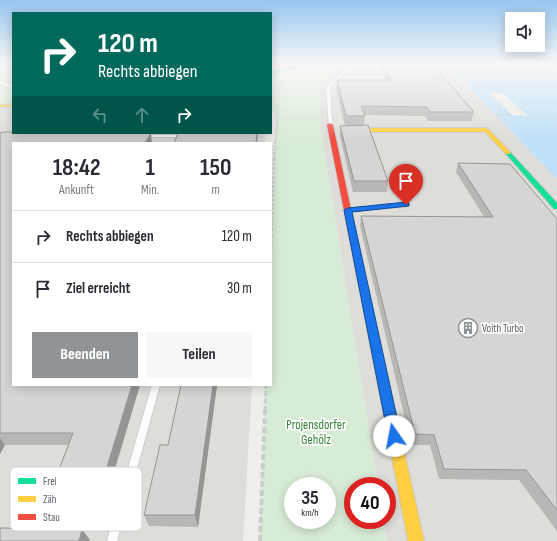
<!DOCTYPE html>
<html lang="de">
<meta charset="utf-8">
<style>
:root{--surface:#fff;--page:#f7f7f7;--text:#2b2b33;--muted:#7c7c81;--line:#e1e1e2;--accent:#919496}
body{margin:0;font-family:"Sofia Sans Condensed",sans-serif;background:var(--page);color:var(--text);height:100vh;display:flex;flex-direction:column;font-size:15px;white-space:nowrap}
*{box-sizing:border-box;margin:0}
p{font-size:13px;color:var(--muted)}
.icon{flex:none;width:22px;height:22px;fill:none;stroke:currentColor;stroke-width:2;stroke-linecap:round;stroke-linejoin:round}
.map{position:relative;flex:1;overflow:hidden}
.details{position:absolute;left:12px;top:142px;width:260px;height:244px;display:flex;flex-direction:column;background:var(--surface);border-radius:0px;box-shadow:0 2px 10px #0003}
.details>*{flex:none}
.hud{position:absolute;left:12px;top:12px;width:260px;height:122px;border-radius:0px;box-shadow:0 2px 10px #0003;background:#00695c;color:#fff;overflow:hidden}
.fabs{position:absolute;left:505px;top:12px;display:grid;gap:8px}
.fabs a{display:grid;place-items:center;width:40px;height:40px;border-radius:0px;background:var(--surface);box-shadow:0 2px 10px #0003;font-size:20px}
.speed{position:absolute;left:284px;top:477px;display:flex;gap:8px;font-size:20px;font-weight:700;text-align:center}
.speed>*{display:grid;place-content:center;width:52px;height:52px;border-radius:50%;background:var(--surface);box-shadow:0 2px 10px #0003;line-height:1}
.speed small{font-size:10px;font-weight:400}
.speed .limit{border:6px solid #d22;background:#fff;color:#111}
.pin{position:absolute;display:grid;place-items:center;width:34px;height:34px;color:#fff;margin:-41px -17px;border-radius:50% 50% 50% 0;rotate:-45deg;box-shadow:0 0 4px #0007}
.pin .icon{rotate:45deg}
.me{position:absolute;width:44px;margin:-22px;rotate:348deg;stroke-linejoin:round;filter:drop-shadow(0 0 3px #0008)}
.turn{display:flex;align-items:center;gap:14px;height:84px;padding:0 20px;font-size:18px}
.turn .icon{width:52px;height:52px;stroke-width:2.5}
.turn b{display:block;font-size:28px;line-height:34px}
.lanes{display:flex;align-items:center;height:38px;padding:0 20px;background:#0003;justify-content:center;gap:20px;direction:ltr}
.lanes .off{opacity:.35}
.eta{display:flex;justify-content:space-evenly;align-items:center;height:68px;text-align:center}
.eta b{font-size:24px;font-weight:700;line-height:28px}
.primary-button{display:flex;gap:8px;margin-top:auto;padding:8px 20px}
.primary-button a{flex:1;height:46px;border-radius:0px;background:var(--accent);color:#fff;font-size:16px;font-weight:700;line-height:46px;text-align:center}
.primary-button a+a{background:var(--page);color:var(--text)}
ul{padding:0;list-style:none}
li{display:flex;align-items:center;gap:12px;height:52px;padding:0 20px;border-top:1px solid var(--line)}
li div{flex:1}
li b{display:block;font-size:15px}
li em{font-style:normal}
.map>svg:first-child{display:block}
</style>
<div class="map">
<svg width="557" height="541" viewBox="0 0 557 541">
<rect width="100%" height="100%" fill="#efeeea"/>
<!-- industrial -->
<path fill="#dfddda" d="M 342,64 L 447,64 L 557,179 L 557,541 L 387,541 L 383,520 L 387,520 L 387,486 L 378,486 L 320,125 L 320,82 Z
M 13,107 L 13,133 L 265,133 L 265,143 L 13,143 L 13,385 L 252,385 L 243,541 L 0,541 L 0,108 Z"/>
<!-- green -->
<path fill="#d8ebd6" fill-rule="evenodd" d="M 0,64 L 13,64 L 13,103 L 0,105 Z
M 316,64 L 342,64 L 320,82 L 320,125 L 378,486 L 353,486 L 353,520 L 383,520 L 387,541 L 259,541 L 265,385 L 271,385 L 271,252 L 277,116 L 271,110 L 271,75 L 300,70 ZM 293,486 L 327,486 L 327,520 L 293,520 Z"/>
<!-- water -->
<path fill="#bfe0f9" d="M 447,64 L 557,64 L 557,179 Z"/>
<!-- pier -->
<path fill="#efeeea" d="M 490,93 L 502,93 L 528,116 L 512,115 Z"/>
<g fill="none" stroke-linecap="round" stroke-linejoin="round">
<!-- lane casing -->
<g stroke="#cbcccc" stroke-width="2">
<path id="lane" d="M 351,64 L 353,64 L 330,87 L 332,125 L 329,126 L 326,87 Z
M 144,135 L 184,135 L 186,136 L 184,137 L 144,137 Z
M 406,204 L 408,205 L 408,206 L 348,212 L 345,210 L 348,208 Z
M 152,385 L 160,385 L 117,541 L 107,541 Z"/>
</g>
<!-- street casing -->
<g stroke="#cbcccc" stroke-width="2">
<path id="street" d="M 0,80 L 13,85 L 13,89 L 0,84 Z"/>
</g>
<!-- fast casing -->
<g stroke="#cacacb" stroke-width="2">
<path id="fast" d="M 303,64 L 309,64 L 271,74 L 271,72 Z
M 506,152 L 510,152 L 557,203 L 557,209 L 554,209 L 506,154 Z"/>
</g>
<!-- slow casing -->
<g stroke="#cacacb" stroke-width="2">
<path id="slow" d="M 13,104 L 13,106 L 0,107 L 0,105 Z
M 487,128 L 510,152 L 510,154 L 506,154 L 485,132 L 346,132 L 343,130 L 346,128 Z
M 357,253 L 361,256 L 424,541 L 408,541 L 353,256 Z"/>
</g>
<!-- jam casing -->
<g stroke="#cacacb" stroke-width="2">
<path id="jam" d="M 330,123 L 333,125 L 361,256 L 357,259 L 353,256 L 327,125 Z"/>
</g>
<!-- path-far5 -->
<path stroke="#cacfcc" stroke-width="1" stroke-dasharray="2 1" stroke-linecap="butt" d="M 271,85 L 279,86
M 278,106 L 279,86 L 282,82"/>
<!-- path-far4 -->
<path stroke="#cacfcc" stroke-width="1.5" stroke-dasharray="2.5 1" stroke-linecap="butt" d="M 495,115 L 512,115
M 274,158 L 278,105"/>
<!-- path-far3 -->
<path stroke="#cacfcc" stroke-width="2" stroke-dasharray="3 1.5" stroke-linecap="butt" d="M 272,224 L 274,157"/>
<!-- path-far2 -->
<path stroke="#cacfcc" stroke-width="2.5" stroke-dasharray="4 2" stroke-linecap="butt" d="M 271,250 L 272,223"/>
<!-- path-far1 -->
<path stroke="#cacfcc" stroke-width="3" stroke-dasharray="5 2.5" stroke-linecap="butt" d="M 265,411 L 266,385"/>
<!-- path -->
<path stroke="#cacfcc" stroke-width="4" stroke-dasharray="6 3" stroke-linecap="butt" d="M 260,541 L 265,410"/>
<!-- lane -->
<use href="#lane" fill="#fdfcfc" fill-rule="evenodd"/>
<!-- street -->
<use href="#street" fill="#fdfcfc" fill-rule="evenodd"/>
<!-- fast -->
<use href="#fast" fill="#16e098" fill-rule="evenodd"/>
<!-- slow -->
<use href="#slow" fill="#ffcf43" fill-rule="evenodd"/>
<!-- jam -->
<use href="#jam" fill="#f24e42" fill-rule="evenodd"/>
</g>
<!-- wall -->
<path fill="#b8b7b5" d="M 377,64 L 432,64 L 474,112 L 471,121 L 428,121 L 425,116 L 364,115 L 365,116 L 364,125 L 388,181 L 387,192 L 353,192 L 340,136 L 340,126 L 352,126 L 345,126 L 336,88 L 337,80 L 386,80 Z
M 0,133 L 153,142 L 152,143 L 13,143 L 13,385 L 140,385 L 108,492 L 62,492 L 55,480 L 68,445 L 5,445 L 0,454 Z
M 458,163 L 557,219 L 557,531 L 519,480 L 439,479 L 430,445 L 411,445 L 360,226 L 361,216 L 484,217 L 456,172 Z
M 181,385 L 217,385 L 198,527 L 149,526 L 144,515 L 168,445 Z"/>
<!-- shaded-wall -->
<path fill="#969594" d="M 151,133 L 152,143 L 145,143 Z
M 257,133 L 258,133 L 257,143 L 256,143 Z
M 132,385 L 140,385 L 108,492 L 103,480 Z
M 213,385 L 217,385 L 198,527 L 195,515 Z
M 0,438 L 5,445 L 0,454 Z
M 82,529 L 90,540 L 89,541 L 79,541 Z"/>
<!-- building -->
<path fill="#d6d5d3" stroke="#969594" d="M 382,64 L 432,64 L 474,112 L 430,112 L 427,107 L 361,106 L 365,116 L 346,116 L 337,80 L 391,80 Z
M 368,125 L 388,181 L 354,181 L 340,126 Z
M 5,132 L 13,132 L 13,133 L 151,133 L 145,143 L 13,143 L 13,385 L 132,385 L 103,480 L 55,480 L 73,433 L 0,433 L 0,133 Z
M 178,133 L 257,133 L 256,143 L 174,143 Z
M 458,163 L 510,164 L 557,219 L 557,510 L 526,470 L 444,469 L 434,435 L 415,434 L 361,216 L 493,217 Z
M 181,385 L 213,385 L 195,515 L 144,515 L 160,445 L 168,445 Z
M 0,528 L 82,529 L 79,541 L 0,541 Z"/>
<!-- sky -->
<linearGradient id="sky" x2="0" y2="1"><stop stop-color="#97c6ef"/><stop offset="0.46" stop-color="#f8f7f6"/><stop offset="1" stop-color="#f8f7f6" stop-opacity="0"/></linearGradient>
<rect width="557" height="140" fill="url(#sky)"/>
<!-- route -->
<path fill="#1a73e8" stroke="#114b97" d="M 406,202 L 409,203 L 409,206 L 352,212 L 401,436 L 399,440 L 394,442 L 390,440 L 388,436 L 344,210 L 348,208 Z"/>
<!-- icons -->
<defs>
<g id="building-ring" transform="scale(1)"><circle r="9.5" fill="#fff" stroke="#919496" stroke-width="1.5"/><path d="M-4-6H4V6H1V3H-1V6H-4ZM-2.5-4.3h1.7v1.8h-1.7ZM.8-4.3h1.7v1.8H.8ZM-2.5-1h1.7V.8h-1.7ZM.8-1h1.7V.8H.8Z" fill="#919496"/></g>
</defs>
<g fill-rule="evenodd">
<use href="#building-ring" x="468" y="328"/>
</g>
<g text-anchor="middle" stroke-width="3.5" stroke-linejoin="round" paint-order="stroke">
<!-- poi labels -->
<g font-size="11" fill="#5f6368" stroke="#fff" text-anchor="start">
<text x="482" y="332">Voith Turbo</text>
</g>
<!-- near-park labels -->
<g font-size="13" fill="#348238" stroke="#fff">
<text x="316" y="429">Projensdorfer<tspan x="316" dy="15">Gehölz</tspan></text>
</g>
</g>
<!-- legend -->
<rect x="10" y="467" width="132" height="64" rx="6" fill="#fff" stroke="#cfd0d2" stroke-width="1"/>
<rect x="18" y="478" width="18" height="6" fill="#16e098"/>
<rect x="18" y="496" width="18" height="6" fill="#ffcf43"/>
<rect x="18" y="514" width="18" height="6" fill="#f24e42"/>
<g font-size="11" fill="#5f6368">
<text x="43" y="485">Frei</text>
<text x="43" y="503">Zäh</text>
<text x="43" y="521">Stau</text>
</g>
</svg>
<div class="fabs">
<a><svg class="icon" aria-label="sound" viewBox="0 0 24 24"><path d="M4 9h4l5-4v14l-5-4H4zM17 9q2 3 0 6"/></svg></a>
</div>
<div class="speed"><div>35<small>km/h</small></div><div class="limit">40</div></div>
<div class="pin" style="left:406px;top:205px;background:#d93025"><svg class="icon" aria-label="arrive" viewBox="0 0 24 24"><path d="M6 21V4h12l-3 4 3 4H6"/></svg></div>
<svg class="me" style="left:394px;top:436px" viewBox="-20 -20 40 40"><circle r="19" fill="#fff"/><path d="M0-13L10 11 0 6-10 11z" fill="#1a73e8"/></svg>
<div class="hud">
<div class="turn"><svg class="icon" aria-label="right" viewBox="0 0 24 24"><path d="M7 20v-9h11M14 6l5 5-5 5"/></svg><div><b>120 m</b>Rechts abbiegen</div></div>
<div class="lanes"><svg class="icon off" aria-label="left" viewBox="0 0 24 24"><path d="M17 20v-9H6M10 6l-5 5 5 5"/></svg><svg class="icon off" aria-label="ahead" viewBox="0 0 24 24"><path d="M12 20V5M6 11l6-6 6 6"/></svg><svg class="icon" aria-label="right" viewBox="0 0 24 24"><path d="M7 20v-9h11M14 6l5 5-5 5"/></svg></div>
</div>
<section class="details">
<div class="eta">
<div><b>18:42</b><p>Ankunft</p></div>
<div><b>1</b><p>Min.</p></div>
<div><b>150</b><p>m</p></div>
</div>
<ul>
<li><svg class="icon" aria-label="right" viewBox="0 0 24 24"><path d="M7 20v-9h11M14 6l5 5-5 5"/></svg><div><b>Rechts abbiegen</b></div><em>120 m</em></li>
<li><svg class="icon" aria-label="arrive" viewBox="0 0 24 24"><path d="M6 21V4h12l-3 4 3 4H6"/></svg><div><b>Ziel erreicht</b></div><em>30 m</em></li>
</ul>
<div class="primary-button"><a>Beenden</a><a>Teilen</a></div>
</section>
</div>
